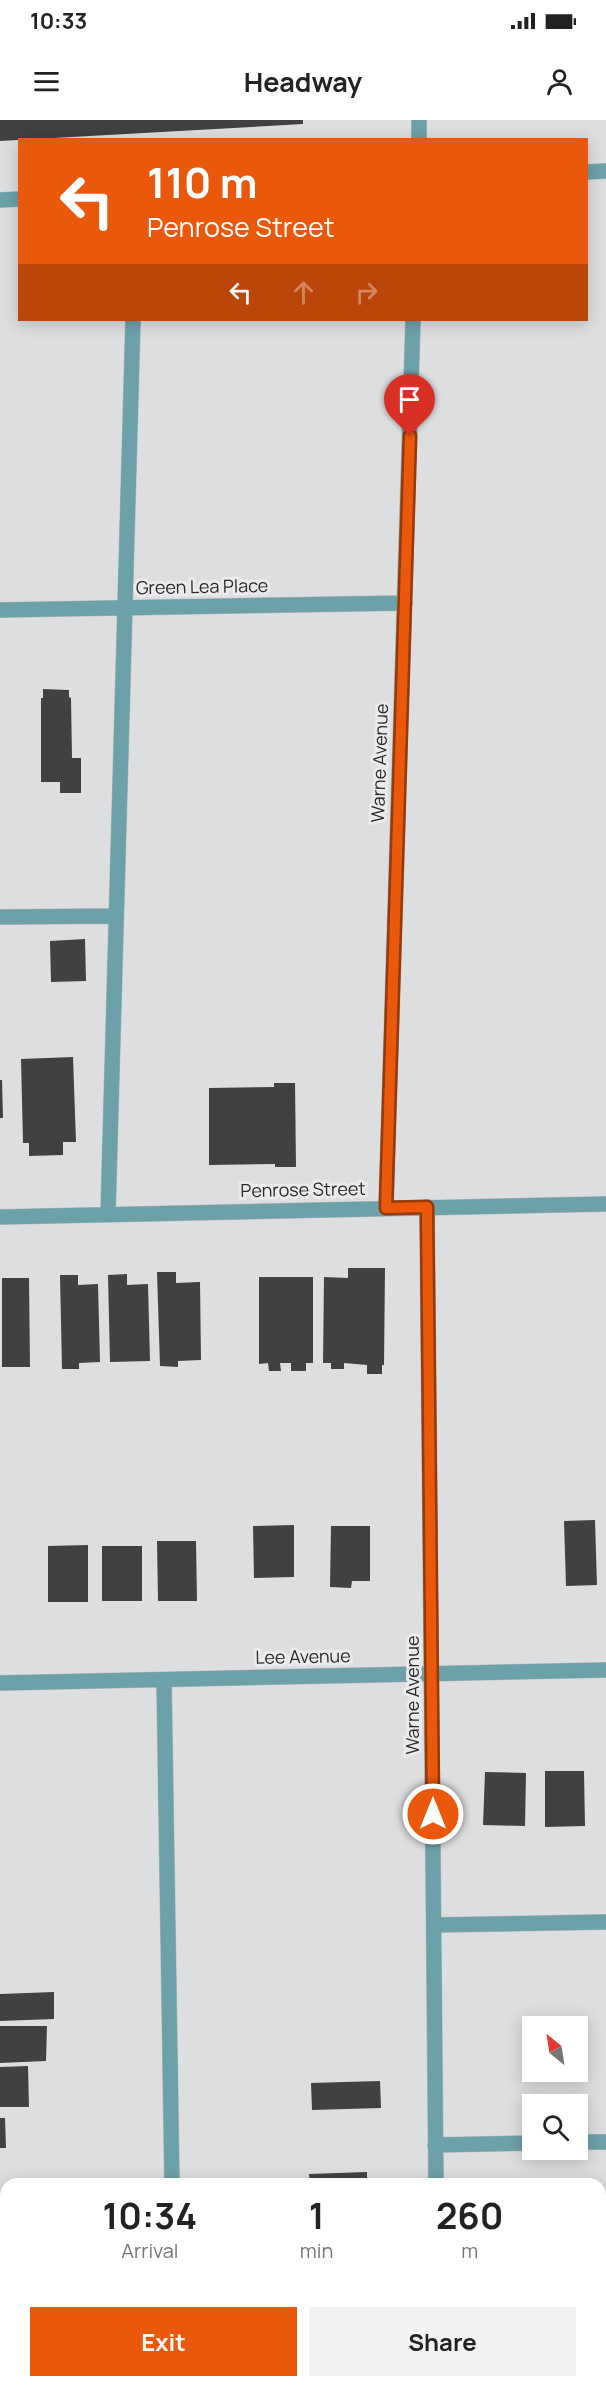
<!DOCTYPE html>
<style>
:root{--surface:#fff;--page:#f2f2f2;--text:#222;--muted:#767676;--accent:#ea580c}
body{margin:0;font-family:Manrope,sans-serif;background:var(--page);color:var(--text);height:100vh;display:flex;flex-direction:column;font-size:22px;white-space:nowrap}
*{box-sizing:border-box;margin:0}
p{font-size:20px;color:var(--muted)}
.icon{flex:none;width:33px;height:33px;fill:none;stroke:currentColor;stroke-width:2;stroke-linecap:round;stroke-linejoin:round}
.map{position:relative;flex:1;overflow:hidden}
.side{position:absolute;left:0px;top:2058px;width:606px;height:210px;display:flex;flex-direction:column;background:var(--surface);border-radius:18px 18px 0 0;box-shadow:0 3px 15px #0003}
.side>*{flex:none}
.banner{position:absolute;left:18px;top:18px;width:570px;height:183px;border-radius:0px;box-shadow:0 3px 15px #0003;background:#ea580c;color:#fff;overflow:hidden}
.needle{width:39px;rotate:330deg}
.buttons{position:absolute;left:522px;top:1896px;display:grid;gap:12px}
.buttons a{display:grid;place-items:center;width:66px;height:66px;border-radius:0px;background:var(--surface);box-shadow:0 3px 15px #0003;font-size:30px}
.pin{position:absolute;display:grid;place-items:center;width:51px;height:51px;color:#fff;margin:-62px -26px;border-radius:50% 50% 50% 0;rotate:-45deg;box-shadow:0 0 6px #0007}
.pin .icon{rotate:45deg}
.me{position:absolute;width:66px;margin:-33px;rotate:0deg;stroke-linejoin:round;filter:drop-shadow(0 0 4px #0008)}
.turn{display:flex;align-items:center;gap:21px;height:126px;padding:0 30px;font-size:27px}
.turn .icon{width:78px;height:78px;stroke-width:2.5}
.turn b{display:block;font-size:42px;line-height:51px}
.lanes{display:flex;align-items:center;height:57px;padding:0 30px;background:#0003;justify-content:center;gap:30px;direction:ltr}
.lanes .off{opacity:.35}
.eta{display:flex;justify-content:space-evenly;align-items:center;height:102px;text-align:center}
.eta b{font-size:36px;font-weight:700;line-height:42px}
.primary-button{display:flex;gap:12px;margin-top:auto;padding:12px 30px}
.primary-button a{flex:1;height:69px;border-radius:0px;background:var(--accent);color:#fff;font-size:24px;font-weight:700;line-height:69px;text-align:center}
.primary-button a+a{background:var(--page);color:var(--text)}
.status{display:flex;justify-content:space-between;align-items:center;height:42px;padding:0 30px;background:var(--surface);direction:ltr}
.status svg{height:16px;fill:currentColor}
header{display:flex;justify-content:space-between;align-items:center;height:78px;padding:0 30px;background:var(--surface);font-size:27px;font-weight:700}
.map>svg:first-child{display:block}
</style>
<div class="status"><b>10:33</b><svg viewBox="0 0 49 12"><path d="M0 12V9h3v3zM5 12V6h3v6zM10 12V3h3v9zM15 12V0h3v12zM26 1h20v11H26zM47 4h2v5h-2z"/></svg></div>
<header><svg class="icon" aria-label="menu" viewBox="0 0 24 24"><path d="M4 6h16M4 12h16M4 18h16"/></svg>Headway<svg class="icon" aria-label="person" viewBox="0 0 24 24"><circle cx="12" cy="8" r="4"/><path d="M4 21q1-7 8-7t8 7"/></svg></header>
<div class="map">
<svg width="606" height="2268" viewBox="0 0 606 2268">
<rect width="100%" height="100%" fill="#dddee0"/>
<!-- building -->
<path fill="#424042" d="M 0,0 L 303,0 L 303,4 L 0,21 Z
M 43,569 L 69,570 L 69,577 L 71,578 L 72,638 L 81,638 L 81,673 L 60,673 L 60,662 L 41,662 L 41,578 L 43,578 Z
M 85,819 L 86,861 L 51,862 L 50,821 Z
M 73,937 L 76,1022 L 63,1022 L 63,1035 L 29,1036 L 29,1023 L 23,1023 L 21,939 Z
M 0,960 L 2,960 L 3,998 L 0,998 Z
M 274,963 L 295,963 L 296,1047 L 275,1047 L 275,1044 L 209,1045 L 209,968 L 274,967 Z
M 348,1148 L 385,1148 L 384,1245 L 382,1245 L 382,1254 L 367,1254 L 367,1245 L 344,1243 L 344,1249 L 331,1249 L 331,1243 L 323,1243 L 324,1157 L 348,1158 Z
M 157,1152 L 176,1152 L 176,1163 L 200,1162 L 201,1240 L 178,1241 L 178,1247 L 160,1246 Z
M 127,1154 L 127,1165 L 148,1164 L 150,1241 L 110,1242 L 108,1155 Z
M 60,1155 L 78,1155 L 78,1165 L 98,1164 L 100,1242 L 79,1243 L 79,1249 L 62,1249 Z
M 259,1157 L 313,1157 L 313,1243 L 306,1243 L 306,1251 L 291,1251 L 291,1243 L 280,1243 L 281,1251 L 269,1251 L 268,1243 L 259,1244 Z
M 2,1158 L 29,1158 L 30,1247 L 2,1247 Z
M 595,1400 L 597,1465 L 566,1466 L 564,1401 Z
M 294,1405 L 294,1457 L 254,1458 L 253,1406 Z
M 331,1406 L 370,1406 L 370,1461 L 352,1461 L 351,1468 L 330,1467 Z
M 157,1421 L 196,1421 L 197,1481 L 158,1481 Z
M 88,1425 L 88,1482 L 48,1482 L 48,1426 Z
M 102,1426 L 142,1426 L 142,1481 L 102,1481 Z
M 545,1651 L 584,1651 L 585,1706 L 545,1707 Z
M 485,1652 L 526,1653 L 525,1706 L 483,1705 Z
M 54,1872 L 54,1899 L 0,1901 L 0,1874 Z
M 0,1906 L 47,1906 L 46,1941 L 0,1943 Z
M 28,1946 L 29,1987 L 0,1987 L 0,1947 Z
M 380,1961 L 381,1988 L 312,1990 L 311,1963 Z
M 0,1998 L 5,1998 L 6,2028 L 0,2028 Z
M 367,2052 L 367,2064 L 310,2064 L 309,2054 Z
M 0,2221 L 6,2221 L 6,2262 L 16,2262 L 16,2268 L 0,2268 Z
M 600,2249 L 606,2249 L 606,2268 L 577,2268 L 577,2262 L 600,2262 Z
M 107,2262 L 135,2262 L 135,2268 L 107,2268 Z
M 152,2262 L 186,2262 L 186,2268 L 152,2268 Z
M 301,2262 L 367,2262 L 367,2268 L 301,2268 Z"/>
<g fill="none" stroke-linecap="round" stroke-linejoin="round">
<!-- minor casing -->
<g stroke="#b9babc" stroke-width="16">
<path id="minor" d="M 419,20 L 419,0
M 586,52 L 606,51
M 0,80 L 20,79
M 0,490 L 405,483
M 0,797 L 116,796
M 427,1087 L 436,2064
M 386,1088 L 413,200
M 108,1094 L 133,200
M 0,1097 L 606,1084
M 164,1560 L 172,2064
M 0,1563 L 606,1550
M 434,1805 L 606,1802
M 578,2022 L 606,2022
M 435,2025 L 532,2023
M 0,2125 L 6,2125
M 441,2262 L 441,2268"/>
</g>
<!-- minor -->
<use href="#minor" stroke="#6da1a9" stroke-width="15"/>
</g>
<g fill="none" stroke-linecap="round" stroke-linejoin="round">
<!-- route casing -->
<g stroke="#983908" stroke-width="15">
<path id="route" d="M 410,316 L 386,1088 L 427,1087 L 433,1694"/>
</g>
<!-- route -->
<use href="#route" stroke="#ea580c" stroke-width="10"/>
</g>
<g text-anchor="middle" stroke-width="6" stroke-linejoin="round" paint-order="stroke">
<!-- street labels -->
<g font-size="18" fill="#2a2a2b" stroke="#ebebee">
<text transform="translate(202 467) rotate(-1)" y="6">Green Lea Place</text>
<text transform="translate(380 643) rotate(-88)" y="6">Warne Avenue</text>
<text transform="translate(303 1070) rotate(-1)" y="6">Penrose Street</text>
<text transform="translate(303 1537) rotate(-1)" y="6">Lee Avenue</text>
<text transform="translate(413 1575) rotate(-90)" y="6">Warne Avenue</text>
</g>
</g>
</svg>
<div class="buttons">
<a><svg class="needle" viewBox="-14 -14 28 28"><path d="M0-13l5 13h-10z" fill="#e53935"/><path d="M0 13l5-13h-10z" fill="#767676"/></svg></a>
<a><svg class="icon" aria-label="search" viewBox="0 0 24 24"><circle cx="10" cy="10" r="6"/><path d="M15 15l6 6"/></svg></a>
</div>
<div class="pin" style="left:410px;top:316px;background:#d93025"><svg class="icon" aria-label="arrive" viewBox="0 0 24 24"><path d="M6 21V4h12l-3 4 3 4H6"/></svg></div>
<svg class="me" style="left:433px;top:1694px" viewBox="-20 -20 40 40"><circle r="17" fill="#ea580c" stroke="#fff" stroke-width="3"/><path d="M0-11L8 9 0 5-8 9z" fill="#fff"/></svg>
<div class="banner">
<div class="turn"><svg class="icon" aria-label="left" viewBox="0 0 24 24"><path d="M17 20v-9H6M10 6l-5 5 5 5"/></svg><div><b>110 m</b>Penrose Street</div></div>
<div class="lanes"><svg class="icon" aria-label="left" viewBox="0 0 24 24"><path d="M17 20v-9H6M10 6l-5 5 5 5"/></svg><svg class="icon off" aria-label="ahead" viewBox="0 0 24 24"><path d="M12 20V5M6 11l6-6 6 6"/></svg><svg class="icon off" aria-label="right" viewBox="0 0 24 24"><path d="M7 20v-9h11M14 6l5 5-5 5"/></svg></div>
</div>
<section class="side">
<div class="eta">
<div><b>10:34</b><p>Arrival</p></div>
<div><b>1</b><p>min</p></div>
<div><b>260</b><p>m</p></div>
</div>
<div class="primary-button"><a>Exit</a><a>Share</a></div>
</section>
</div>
